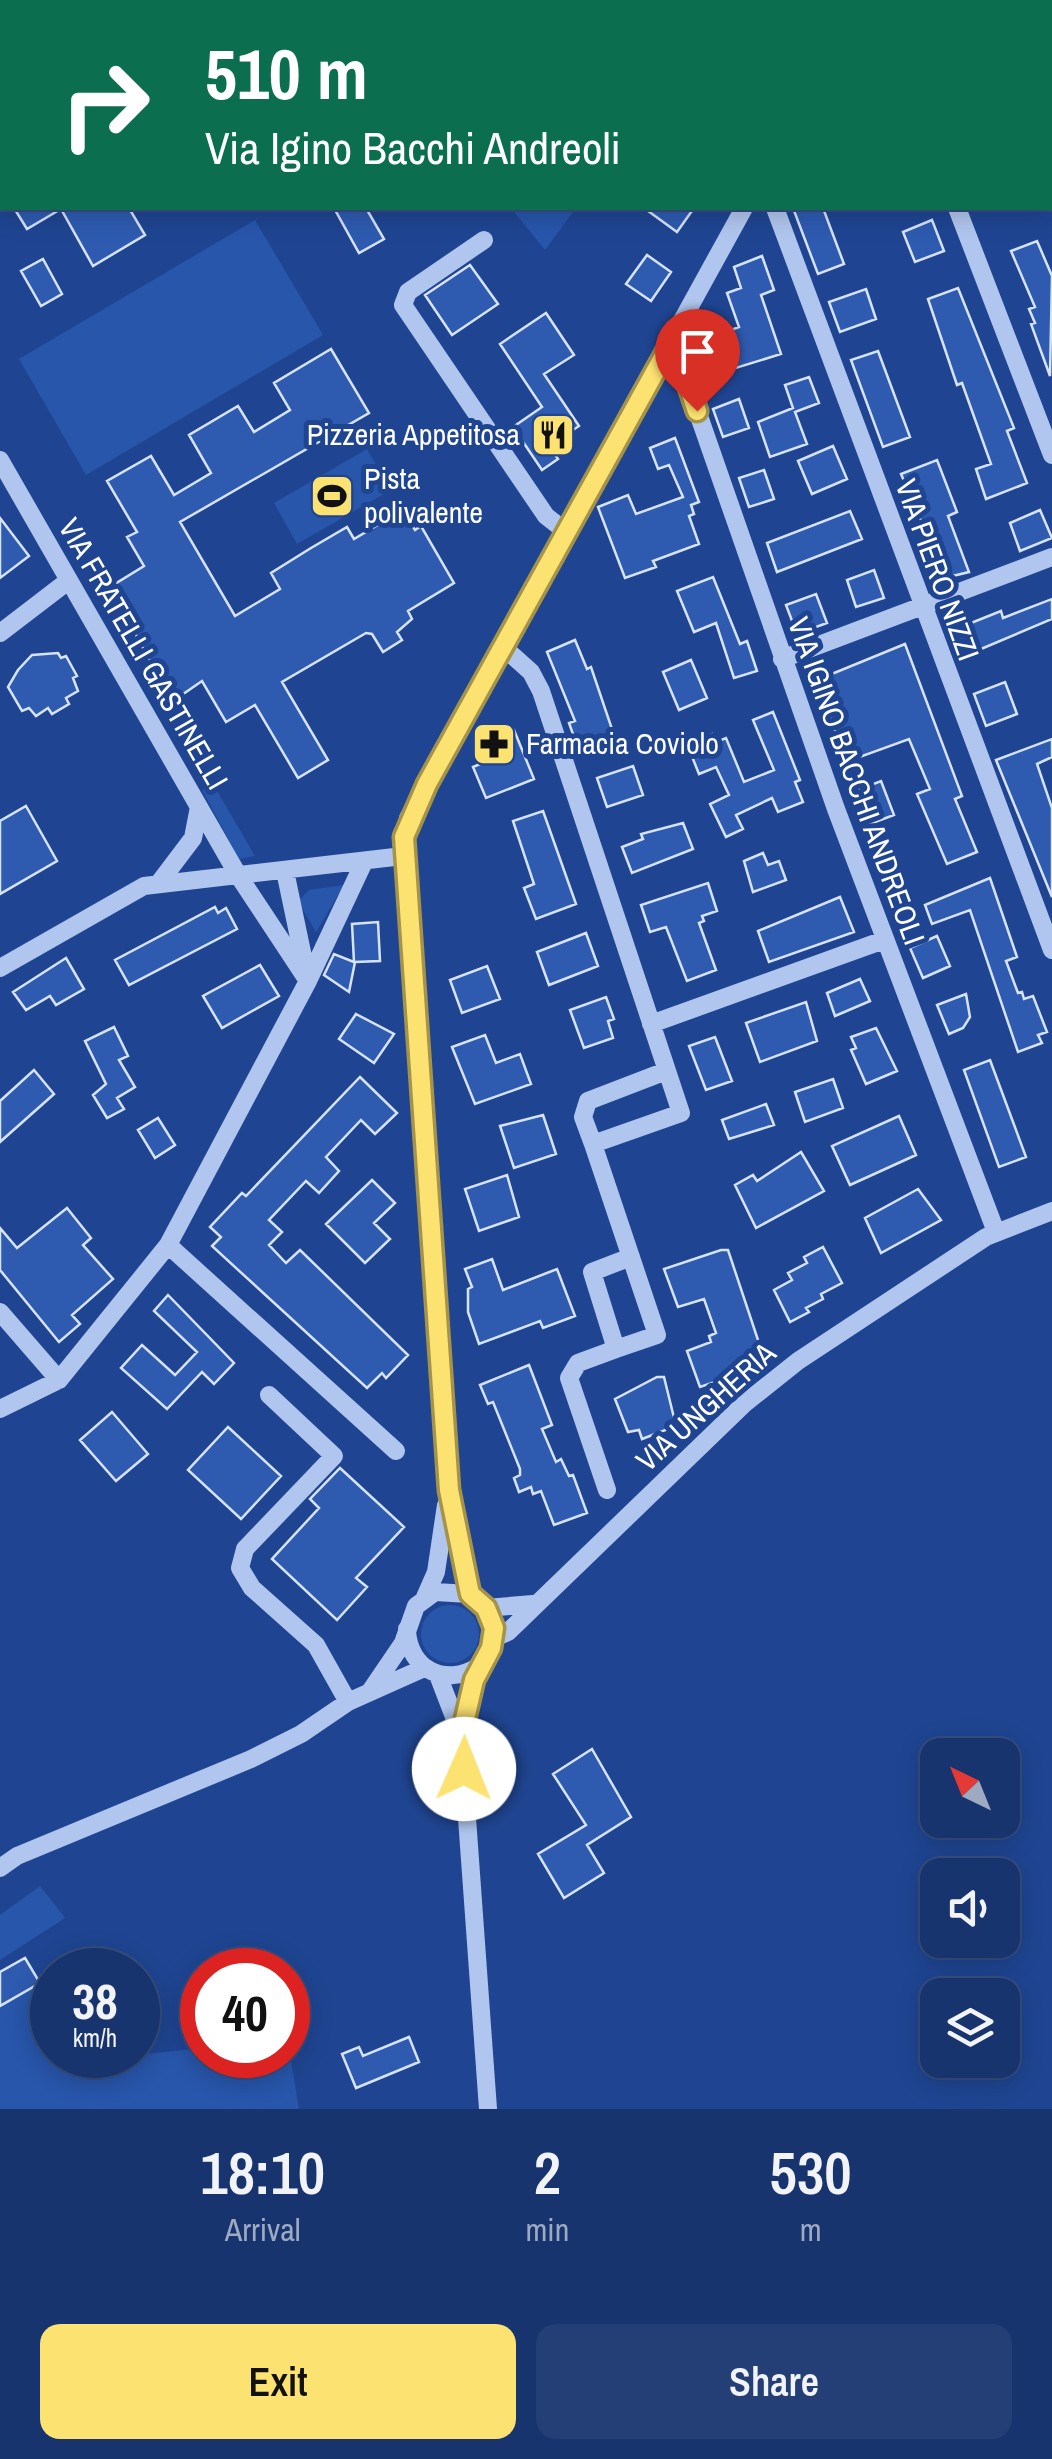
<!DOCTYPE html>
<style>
:root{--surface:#17346e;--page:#243f76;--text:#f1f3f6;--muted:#9eaac2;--line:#364f81;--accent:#fce270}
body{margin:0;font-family:"Archivo Narrow",sans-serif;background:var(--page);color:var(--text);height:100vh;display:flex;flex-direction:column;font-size:38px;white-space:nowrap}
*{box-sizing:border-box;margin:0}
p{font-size:32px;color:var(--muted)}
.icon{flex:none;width:55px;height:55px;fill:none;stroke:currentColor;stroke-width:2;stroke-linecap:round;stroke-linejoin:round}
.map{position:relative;height:2109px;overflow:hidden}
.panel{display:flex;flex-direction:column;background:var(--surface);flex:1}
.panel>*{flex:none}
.banner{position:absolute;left:0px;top:0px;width:1052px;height:210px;box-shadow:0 5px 25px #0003,0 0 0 2px var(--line);background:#0b6e4f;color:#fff;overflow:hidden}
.needle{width:65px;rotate:317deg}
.tools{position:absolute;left:920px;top:1738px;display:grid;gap:20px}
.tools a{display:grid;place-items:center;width:100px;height:100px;border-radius:20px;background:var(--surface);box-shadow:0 5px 25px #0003,0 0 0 2px var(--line);font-size:50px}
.speed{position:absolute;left:30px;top:1948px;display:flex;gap:20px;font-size:50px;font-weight:700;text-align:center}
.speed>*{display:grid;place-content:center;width:130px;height:130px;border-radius:50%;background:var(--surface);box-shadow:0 5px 25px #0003,0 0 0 2px var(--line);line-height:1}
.speed small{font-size:25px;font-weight:400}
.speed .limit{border:15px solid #d22;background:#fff;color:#111}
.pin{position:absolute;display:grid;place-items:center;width:85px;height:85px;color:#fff;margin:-102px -42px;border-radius:50% 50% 50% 0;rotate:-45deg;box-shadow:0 0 10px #0007}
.pin .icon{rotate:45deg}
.me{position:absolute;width:110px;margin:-55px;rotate:1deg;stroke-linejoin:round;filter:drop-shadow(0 0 8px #0008)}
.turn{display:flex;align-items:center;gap:35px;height:210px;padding:0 40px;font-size:45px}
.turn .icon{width:130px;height:130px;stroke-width:2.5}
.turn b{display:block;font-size:70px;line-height:85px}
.eta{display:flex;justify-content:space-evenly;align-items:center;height:170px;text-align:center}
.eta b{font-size:60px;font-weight:600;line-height:70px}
.button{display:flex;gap:20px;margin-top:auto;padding:20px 40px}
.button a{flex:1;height:115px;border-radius:20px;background:var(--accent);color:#111;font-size:40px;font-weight:600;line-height:115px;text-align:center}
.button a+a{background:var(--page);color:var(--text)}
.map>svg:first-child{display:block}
</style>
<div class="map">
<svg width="1052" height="2109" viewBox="0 0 1052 2109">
<rect width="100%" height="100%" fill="#1f4592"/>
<!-- green -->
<path fill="#2856ab" d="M 511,208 L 576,208 L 545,250 Z
M 255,220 L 323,335 L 86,475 L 19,359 Z
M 367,449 L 391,490 L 297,544 L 274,503 Z
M 213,784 L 255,856 L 239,859 L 202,790 Z
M 344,885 L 316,932 L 298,901 L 309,890 Z
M421 1634a29 29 0 1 1 58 0a29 29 0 1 1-58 0Z
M 40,1886 L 65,1918 L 0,1960 L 0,1915 Z
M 52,1974 L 52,2055 L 138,2055 L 139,2040 L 146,2054 L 202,2048 L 202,2055 L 288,2055 L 288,2043 L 299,2109 L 0,2109 L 0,1988 Z"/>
<!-- building -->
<path fill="#2e5bb0" stroke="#d6e3fa" stroke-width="2.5" d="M 14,208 L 129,208 L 145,235 L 93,266 L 61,209 L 27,229 Z
M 334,208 L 366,208 L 384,239 L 359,253 Z
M 644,208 L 694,208 L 677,232 Z
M 793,208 L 823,208 L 844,264 L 818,274 Z
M 932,220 L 944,251 L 915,262 L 903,232 Z
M 1037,241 L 1052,276 L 1050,376 L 1031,324 L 1035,323 L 1029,309 L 1035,307 L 1011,251 Z
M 647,255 L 671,272 L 651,301 L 626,284 Z
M 762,256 L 774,290 L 761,295 L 781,354 L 703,378 L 694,353 L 702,350 L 700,342 L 739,327 L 727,293 L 741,288 L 734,267 Z
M 43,259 L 62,294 L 41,306 L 21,271 Z
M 470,265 L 498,304 L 452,335 L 425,295 Z
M 958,288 L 1014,428 L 1007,431 L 1027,483 L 986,499 L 976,469 L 991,464 L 962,383 L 957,385 L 928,299 Z
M 866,289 L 876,319 L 840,332 L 829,302 Z
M 546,313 L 574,355 L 544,374 L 579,426 L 549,446 L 558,459 L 542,470 L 513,427 L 542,407 L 500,344 Z
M 331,349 L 369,413 L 180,522 L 235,616 L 280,589 L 271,573 L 311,548 L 347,527 L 354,539 L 403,510 L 415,530 L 421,526 L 454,583 L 408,611 L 412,619 L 397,632 L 402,640 L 383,652 L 372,634 L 366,633 L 282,682 L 328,760 L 298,778 L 255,705 L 226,722 L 202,681 L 176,699 L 150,661 L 110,587 L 144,566 L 127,537 L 137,532 L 107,481 L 151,456 L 174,495 L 211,473 L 189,435 L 238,406 L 254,432 L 290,410 L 274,383 Z
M 878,351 L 910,437 L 883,447 L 851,360 Z
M 809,377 L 819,403 L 795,412 L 807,444 L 770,457 L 758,422 L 793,408 L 785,385 Z
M 739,399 L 749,428 L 723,437 L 713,409 Z
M 675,438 L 699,502 L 691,505 L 694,514 L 689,516 L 699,544 L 653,561 L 656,567 L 625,578 L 598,507 L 628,495 L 636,514 L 683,497 L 669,465 L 658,469 L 650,448 Z
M 833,446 L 847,479 L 812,494 L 798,461 Z
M 937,460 L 957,512 L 948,516 L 969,572 L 932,581 L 920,549 L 931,544 L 901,474 Z
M 764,470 L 774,499 L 749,507 L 739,478 Z
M 1040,510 L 1052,538 L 1020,551 L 1010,523 Z
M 850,511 L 862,539 L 777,572 L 767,543 Z
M 0,518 L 29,556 L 0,578 Z
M 874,570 L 884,598 L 856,607 L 847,580 Z
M 713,577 L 740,644 L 747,641 L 757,671 L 734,678 L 716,623 L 694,632 L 677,591 Z
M 816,594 L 827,623 L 797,634 L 786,605 Z
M 1052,599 L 1052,619 L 962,657 L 951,631 L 1001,611 L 1003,618 Z
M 575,640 L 587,669 L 591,667 L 615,738 L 579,751 L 569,723 L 575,721 L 547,652 Z
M 905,644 L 962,796 L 955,799 L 977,852 L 947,864 L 917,794 L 930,789 L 909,739 L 846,762 L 817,680 Z
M 58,653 L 61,658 L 66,656 L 77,676 L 73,678 L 78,691 L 66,698 L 69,704 L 52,714 L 48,708 L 36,716 L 29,708 L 22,711 L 8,687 L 18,670 L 32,655 Z
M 691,660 L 707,698 L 679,710 L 663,672 Z
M 1005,682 L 1017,714 L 986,726 L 974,694 Z
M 773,712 L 800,780 L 795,782 L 803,802 L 778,812 L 772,798 L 736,815 L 743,829 L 726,837 L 710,804 L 729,795 L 716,767 L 699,774 L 687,744 L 712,734 L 716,742 L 726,738 L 744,782 L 774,770 L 753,720 Z
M 514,730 L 534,779 L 486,798 L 473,767 L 492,759 L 484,742 Z
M 1052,739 L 1052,757 L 1037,764 L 1052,808 L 1052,897 L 996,760 Z
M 633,766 L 643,795 L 607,807 L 597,778 Z
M 881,781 L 894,815 L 870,824 L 858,790 Z
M 26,806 L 57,861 L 0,894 L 0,821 Z
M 543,811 L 576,904 L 536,919 L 524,888 L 534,884 L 513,821 Z
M 683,823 L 693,849 L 632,873 L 622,847 L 643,839 L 641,834 Z
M 763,853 L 768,865 L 779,861 L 786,880 L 753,892 L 744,861 Z
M 990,878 L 1017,957 L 1006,961 L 1018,993 L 1022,992 L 1024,999 L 1033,996 L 1047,1032 L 1038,1035 L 1042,1043 L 1018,1052 L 970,910 L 932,924 L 925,905 Z
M 708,883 L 717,911 L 702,916 L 704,921 L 699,923 L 716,970 L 687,981 L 666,927 L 650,932 L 641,905 Z
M 840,897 L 854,932 L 769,962 L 758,931 Z
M 215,907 L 218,913 L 226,908 L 237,929 L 129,985 L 115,960 Z
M 378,922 L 380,961 L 355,962 L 349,992 L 324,975 L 334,954 L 354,962 L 352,924 Z
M 586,933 L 598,966 L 549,985 L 537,952 Z
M 937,936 L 950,966 L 923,978 L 910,948 Z
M 66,958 L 84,989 L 56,1005 L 50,996 L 26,1010 L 13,992 Z
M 260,965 L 279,996 L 222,1028 L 203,996 Z
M 487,966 L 500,999 L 462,1013 L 450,980 Z
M 860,979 L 870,1001 L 835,1016 L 827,993 Z
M 966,994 L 970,1017 L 963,1028 L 949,1034 L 937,1005 Z
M 606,997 L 614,1019 L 608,1021 L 613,1038 L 584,1048 L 570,1010 Z
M 806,1002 L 817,1041 L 760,1062 L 746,1023 Z
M 356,1014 L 394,1034 L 374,1063 L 339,1039 Z
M 114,1027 L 128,1056 L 119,1060 L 135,1087 L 117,1098 L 124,1109 L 107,1118 L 93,1095 L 106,1084 L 85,1041 Z
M 876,1028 L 897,1071 L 866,1084 L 851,1050 L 856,1048 L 851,1037 Z
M 485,1035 L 496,1063 L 520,1054 L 531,1084 L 475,1104 L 452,1047 Z
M 715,1037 L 732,1081 L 706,1090 L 689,1046 Z
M 990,1060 L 1026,1157 L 999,1167 L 964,1070 Z
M 34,1070 L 54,1094 L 0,1142 L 0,1101 Z
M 360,1077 L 397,1113 L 375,1134 L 361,1120 L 326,1157 L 339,1171 L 319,1193 L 306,1181 L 269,1220 L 282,1232 L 269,1245 L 286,1263 L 300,1250 L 408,1355 L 386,1378 L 382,1373 L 367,1388 L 212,1246 L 221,1237 L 210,1227 L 242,1193 L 246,1196 Z
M 833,1079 L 843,1108 L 805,1122 L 795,1092 Z
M 766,1104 L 774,1125 L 729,1139 L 722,1120 Z
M 543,1115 L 556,1154 L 514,1168 L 500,1126 Z
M 899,1116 L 916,1155 L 850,1185 L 832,1146 Z
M 158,1118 L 175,1145 L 155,1158 L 138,1130 Z
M 801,1152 L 824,1191 L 756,1228 L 735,1185 L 753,1175 L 757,1181 Z
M 507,1175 L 519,1217 L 479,1231 L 465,1189 Z
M 372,1180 L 395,1203 L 374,1223 L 390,1239 L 365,1263 L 326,1224 Z
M 918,1189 L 941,1220 L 881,1253 L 865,1218 Z
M 67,1208 L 91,1238 L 83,1245 L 113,1279 L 72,1315 L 80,1324 L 59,1342 L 0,1270 L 0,1228 L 17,1248 Z
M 823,1247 L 842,1283 L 821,1294 L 823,1299 L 806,1308 L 809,1312 L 790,1322 L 774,1290 L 792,1280 L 788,1273 L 807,1263 L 804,1257 Z
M 721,1250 L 728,1250 L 761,1349 L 727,1369 L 730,1377 L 700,1387 L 687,1351 L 711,1342 L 709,1336 L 716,1333 L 704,1299 L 678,1307 L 664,1269 Z
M 492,1259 L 503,1290 L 557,1269 L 575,1316 L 543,1328 L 540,1321 L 479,1344 L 468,1312 L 468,1289 L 472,1287 L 465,1269 Z
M 168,1295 L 234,1363 L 214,1384 L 202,1372 L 167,1409 L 121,1368 L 142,1345 L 175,1375 L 197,1352 L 154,1311 Z
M 529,1365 L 552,1425 L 542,1429 L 556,1462 L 561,1459 L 569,1476 L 573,1475 L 587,1513 L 554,1525 L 541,1491 L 533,1494 L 531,1487 L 519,1492 L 514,1478 L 520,1475 L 520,1469 L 493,1402 L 488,1404 L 480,1385 Z
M 657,1377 L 664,1377 L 676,1426 L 642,1439 L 639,1430 L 628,1432 L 615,1399 Z
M 112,1412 L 148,1454 L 116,1481 L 80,1440 Z
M 228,1427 L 281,1476 L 241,1519 L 188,1470 Z
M 340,1468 L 404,1527 L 356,1578 L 367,1587 L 337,1620 L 272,1559 L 319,1508 L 310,1499 Z
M 592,1749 L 631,1817 L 587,1845 L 604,1873 L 564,1898 L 538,1854 L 586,1825 L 553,1774 Z
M 25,1958 L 40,1983 L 0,2006 L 0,1972 Z
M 409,2037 L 419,2062 L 356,2088 L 342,2054 L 359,2047 L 363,2056 Z"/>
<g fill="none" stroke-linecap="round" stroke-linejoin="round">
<!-- minor -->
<path stroke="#b0c6ee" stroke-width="18" d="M 878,0 L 879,2
M 1011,0 L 1012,2
M 850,2 L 851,0
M 1050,106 L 1052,112
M 775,208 L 1052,950
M 957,208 L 1052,455
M 484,240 L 408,292 L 403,305 L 546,516 L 564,530
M 666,352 L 685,376 L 836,809 L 996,1232
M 0,460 L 238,875 L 308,981
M 0,633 L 68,581
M 502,646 L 531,672 L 541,691 L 681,1113 L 593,1144 L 583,1117 L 588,1101 L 666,1071
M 782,659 L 1052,557
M 285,871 L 306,971
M 159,883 L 193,838 L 199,807
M 0,968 L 144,886 L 403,856
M 651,1024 L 884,940
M 593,1144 L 657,1335 L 616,1349 L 592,1272 L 631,1257
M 168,1245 L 396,1451
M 0,1312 L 59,1380
M 269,1395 L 334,1456 L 245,1549 L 240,1568 L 252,1588 L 316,1645 L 348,1702
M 0,1409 L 59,1380 L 168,1245 L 308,981 L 363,864
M 607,1490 L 569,1378 L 578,1363 L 616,1349
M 470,1594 L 449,1490 L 404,837 L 408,818 L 744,208
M 425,1597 L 436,1572 L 446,1505
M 486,1608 L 533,1604
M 407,1629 C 408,1669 445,1688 479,1666
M 494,1638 L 508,1632 L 744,1404 L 798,1361 L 986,1237 L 1052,1211
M 438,1675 L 461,1735 L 488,2109
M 371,1690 L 403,1643 L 416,1606 L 435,1592 L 470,1594 C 515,1623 484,1646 474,1679 C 469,1697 466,1717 461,1735
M 0,1868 L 17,1856 L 251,1759 L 301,1734 L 348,1702 L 424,1668"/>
</g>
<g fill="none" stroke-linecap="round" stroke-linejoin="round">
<!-- route casing -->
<g stroke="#a49349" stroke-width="25">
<path id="route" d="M 464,1769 L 461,1736 L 474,1680 L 491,1648 L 494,1628 L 486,1608 L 470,1594 L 449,1490 L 404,837 L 427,784 L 666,352 L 685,376 L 697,411"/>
</g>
<!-- route -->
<use href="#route" stroke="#fce270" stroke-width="18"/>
</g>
<!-- icons -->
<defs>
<g id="restaurant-square" transform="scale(2.25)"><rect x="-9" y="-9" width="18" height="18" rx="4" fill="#fce270" stroke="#1f4592"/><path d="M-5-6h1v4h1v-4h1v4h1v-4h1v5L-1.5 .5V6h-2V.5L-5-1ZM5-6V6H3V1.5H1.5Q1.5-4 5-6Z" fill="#111"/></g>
<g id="stadium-square" transform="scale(2.25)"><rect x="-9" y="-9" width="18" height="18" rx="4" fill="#fce270" stroke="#1f4592"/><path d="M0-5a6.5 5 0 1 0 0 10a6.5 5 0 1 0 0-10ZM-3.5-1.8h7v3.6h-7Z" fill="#111"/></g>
<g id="pharmacy-square" transform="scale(2.25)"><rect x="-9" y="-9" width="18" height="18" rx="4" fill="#fce270" stroke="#1f4592"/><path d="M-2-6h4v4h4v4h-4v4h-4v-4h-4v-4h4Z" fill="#111"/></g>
</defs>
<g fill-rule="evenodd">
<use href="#restaurant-square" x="553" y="435"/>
<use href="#stadium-square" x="332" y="496"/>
<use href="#pharmacy-square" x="494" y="744"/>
</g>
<g text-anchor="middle" stroke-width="10" stroke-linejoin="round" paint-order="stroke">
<!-- poi labels -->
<g font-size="30" fill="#fff" stroke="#1f4592" text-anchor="start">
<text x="520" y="445" text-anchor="end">Pizzeria Appetitosa</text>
<text x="364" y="489">Pista<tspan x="364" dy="34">polivalente</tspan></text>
<text x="526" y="754">Farmacia Coviolo</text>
</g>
<!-- street labels -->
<g font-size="30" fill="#fff" stroke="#1f4592">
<text transform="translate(937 570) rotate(70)" y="10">VIA PIERO NIZZI</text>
<text transform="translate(143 654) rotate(60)" y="10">VIA FRATELLI GASTINELLI</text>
<text transform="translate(856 781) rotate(70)" y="10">VIA IGINO BACCHI ANDREOLI</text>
<text transform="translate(706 1407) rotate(-42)" y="10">VIA UNGHERIA</text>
</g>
</g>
</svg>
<div class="tools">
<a><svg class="needle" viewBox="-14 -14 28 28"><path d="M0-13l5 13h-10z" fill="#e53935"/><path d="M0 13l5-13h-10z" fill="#9eaac2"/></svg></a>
<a><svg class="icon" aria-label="sound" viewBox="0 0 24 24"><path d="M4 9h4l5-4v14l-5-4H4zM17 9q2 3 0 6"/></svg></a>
<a><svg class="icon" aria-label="layers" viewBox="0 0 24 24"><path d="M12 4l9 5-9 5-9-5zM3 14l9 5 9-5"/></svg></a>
</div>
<div class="speed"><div>38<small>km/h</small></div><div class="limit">40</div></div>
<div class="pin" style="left:697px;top:411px;background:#d93025"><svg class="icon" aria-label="arrive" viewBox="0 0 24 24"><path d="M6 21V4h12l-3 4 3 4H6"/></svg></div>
<svg class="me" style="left:464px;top:1769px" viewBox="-20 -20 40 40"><circle r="19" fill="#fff"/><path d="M0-13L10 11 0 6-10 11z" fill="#fce270"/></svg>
<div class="banner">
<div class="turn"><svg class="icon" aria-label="right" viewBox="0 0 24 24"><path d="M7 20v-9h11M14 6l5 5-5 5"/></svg><div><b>510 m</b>Via Igino Bacchi Andreoli</div></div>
</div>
</div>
<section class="panel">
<div class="eta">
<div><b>18:10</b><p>Arrival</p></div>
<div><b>2</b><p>min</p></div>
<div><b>530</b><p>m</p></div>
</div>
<div class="button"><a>Exit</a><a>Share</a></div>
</section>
